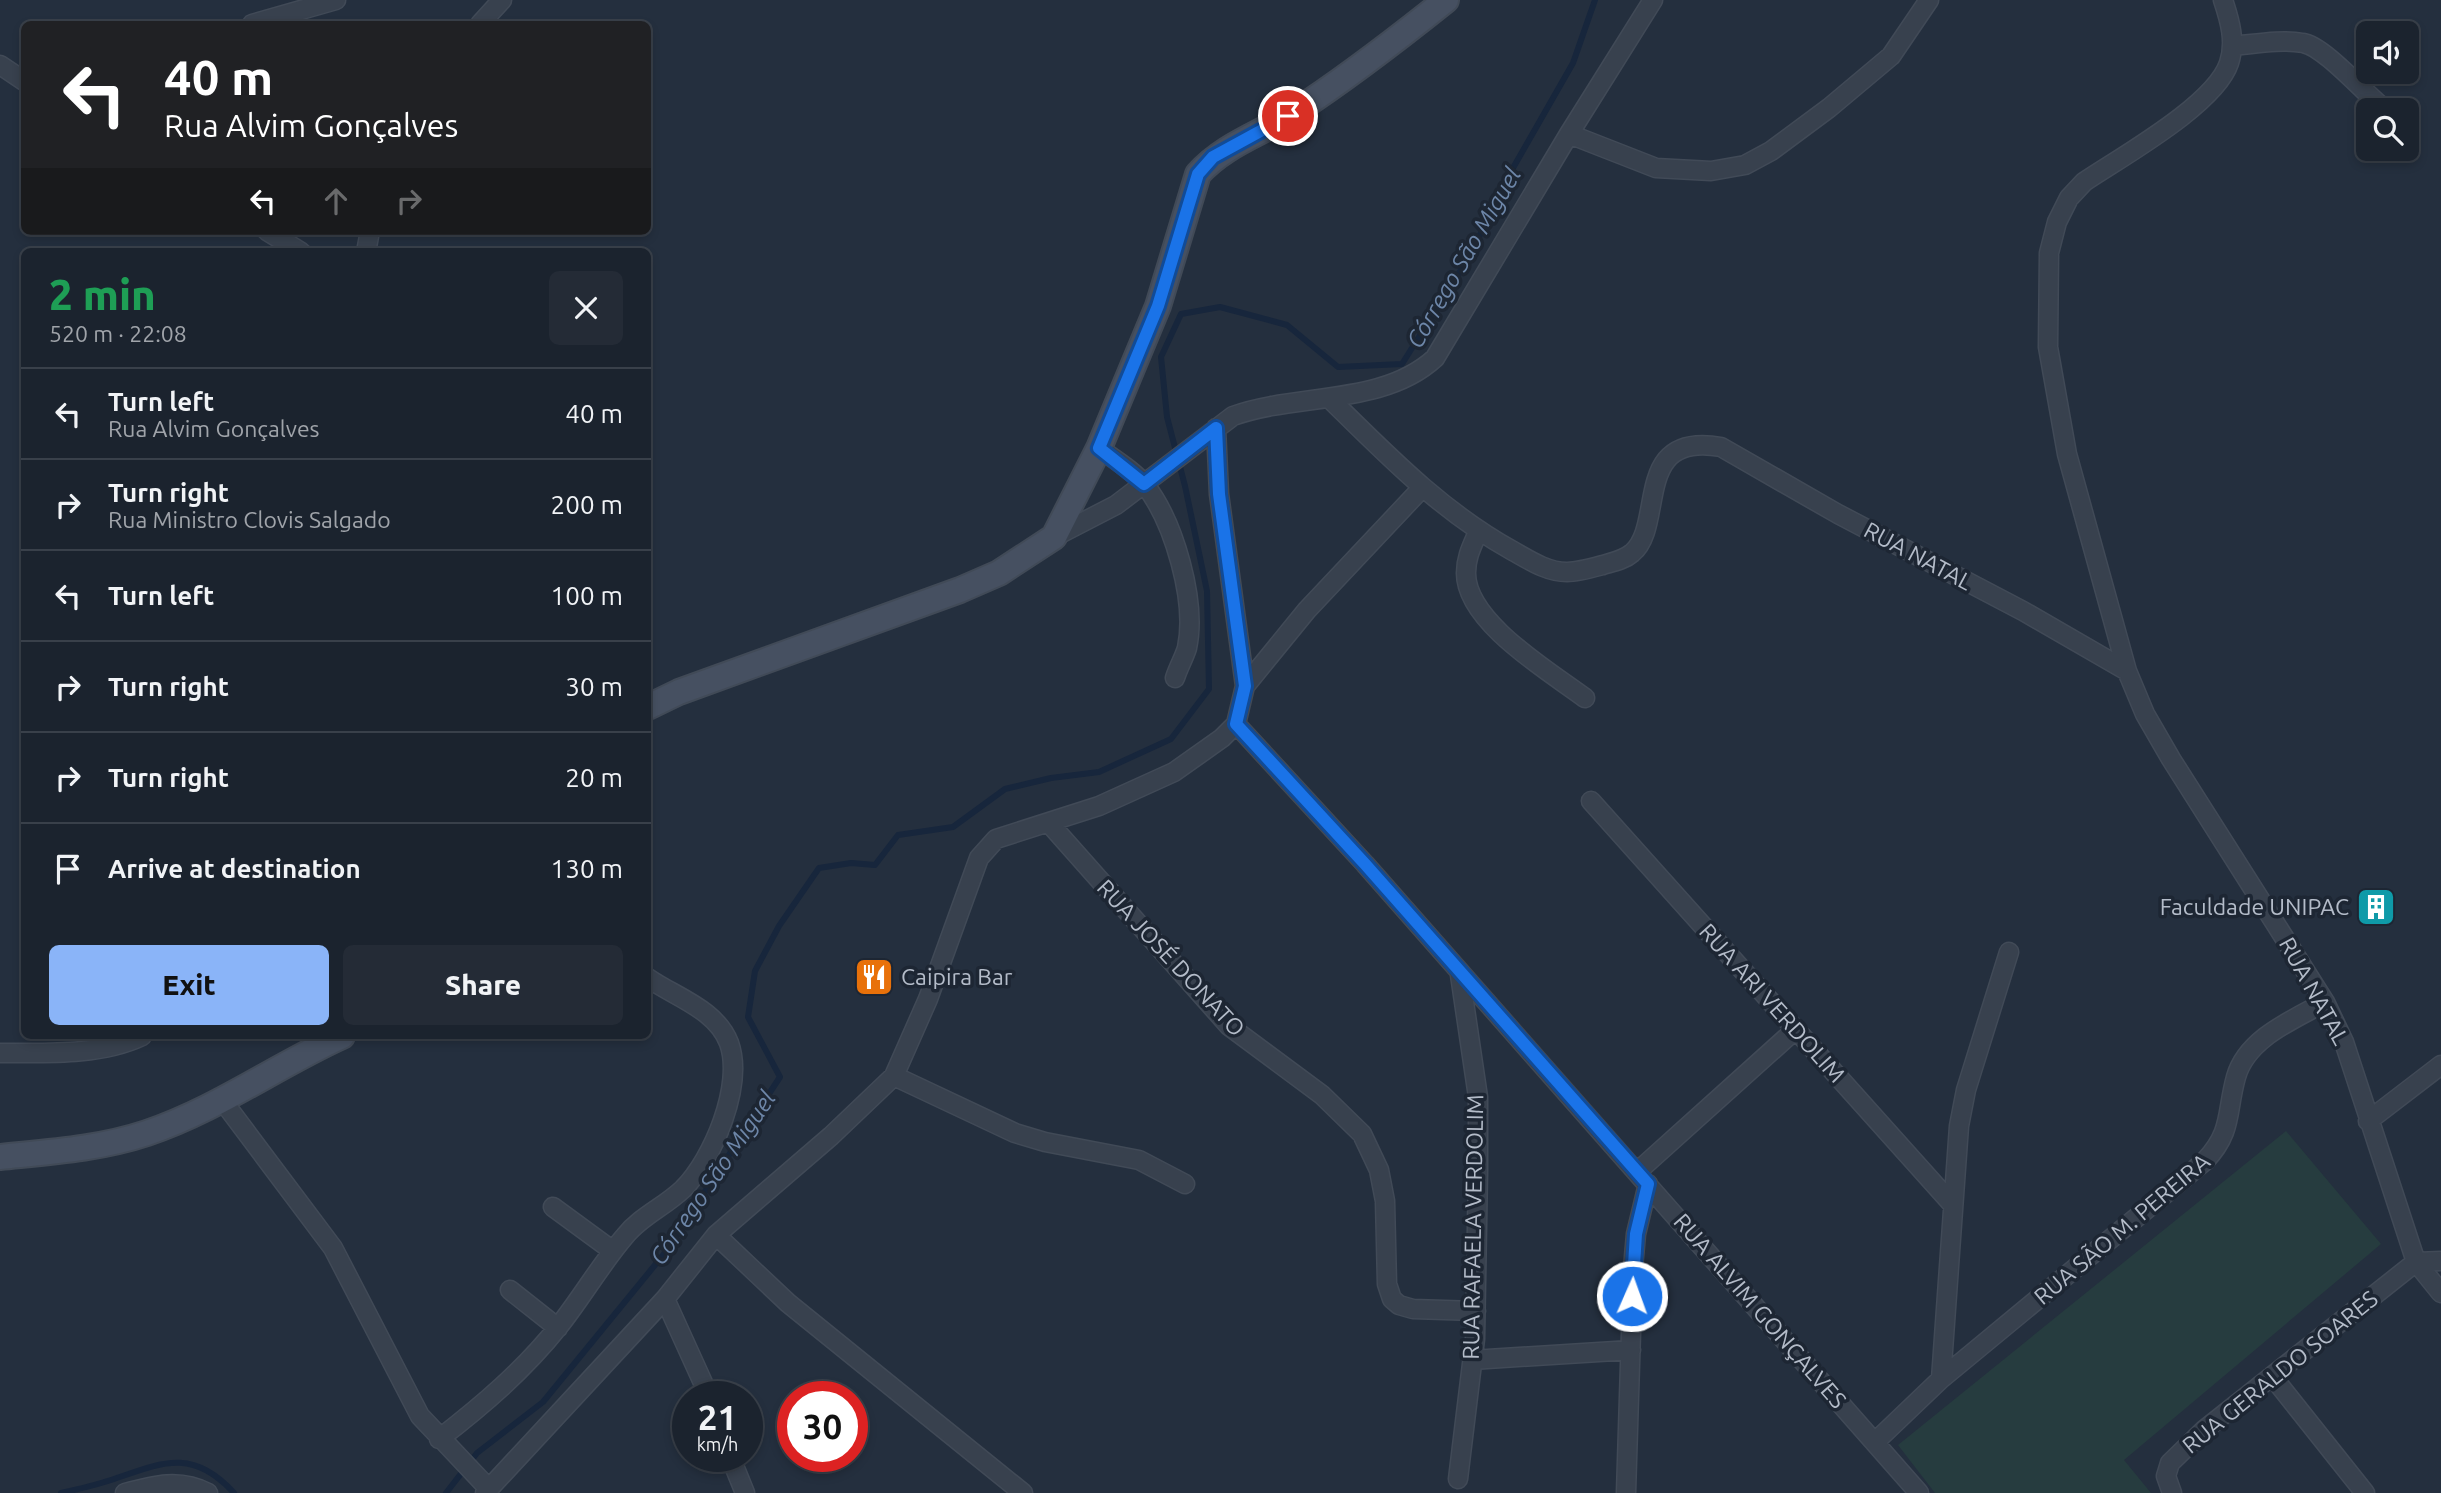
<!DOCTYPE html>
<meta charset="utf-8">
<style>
:root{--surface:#1b232e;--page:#242b36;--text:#f1f3f6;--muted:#a0a4aa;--line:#39404a;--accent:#8ab4f8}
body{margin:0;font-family:Ubuntu,sans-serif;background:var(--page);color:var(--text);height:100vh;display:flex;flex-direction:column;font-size:26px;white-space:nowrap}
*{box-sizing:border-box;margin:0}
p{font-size:23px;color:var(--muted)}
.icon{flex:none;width:38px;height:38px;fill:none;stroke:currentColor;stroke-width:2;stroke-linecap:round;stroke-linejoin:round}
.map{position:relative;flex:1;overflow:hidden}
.sheet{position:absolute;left:21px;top:248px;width:630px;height:791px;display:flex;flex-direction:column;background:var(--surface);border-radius:10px;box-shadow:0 4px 10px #0003,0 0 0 2px var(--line)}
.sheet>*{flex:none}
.guide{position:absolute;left:21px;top:21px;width:630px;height:214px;border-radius:10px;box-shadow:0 4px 10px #0003,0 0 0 2px var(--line);background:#202124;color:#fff;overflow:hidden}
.buttons{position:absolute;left:2356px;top:21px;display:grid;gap:14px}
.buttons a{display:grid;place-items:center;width:63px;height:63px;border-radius:10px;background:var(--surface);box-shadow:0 4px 10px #0003,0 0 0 2px var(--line);font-size:35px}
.speed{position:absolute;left:672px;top:1381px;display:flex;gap:14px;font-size:35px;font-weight:700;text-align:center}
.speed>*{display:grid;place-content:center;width:91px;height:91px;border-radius:50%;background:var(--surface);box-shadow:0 4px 10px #0003,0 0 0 2px var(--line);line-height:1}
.speed small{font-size:18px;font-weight:400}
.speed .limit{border:10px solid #d22;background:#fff;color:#111}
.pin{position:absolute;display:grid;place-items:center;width:60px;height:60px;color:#fff;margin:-30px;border:4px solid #fff;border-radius:50%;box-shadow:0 2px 7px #0007}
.me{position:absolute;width:77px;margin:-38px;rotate:2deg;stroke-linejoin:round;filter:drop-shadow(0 0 5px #0008)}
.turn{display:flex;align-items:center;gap:24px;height:147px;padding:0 28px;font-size:32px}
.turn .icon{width:91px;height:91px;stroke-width:2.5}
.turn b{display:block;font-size:49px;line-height:60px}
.lanes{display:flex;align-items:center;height:66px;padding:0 28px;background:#0003;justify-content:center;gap:35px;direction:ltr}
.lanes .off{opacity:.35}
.round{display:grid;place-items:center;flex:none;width:74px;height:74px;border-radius:10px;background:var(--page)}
.head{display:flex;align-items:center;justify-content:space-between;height:119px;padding:0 28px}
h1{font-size:42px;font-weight:800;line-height:52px;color:#1e9e55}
.cta{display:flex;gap:14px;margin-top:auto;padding:14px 28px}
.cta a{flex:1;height:80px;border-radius:10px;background:var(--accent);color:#111;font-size:28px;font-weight:800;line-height:80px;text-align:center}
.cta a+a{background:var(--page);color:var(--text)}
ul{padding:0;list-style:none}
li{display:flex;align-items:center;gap:21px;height:91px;padding:0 28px;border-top:2px solid var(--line)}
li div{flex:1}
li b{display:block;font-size:26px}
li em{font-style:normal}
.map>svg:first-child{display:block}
</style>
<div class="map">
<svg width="2441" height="1493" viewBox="0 0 2441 1493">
<rect width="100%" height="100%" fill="#242f3e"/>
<!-- green -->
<path fill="#263c3f" d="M 2286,1131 L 2381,1244 L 2124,1460 L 2151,1493 L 1935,1493 L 1898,1445 Z"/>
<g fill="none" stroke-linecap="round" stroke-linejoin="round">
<!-- stream -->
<path stroke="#17263c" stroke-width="6" d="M 61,1493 C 78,1489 97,1485 114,1479 C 163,1462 193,1448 234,1493
M 446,1493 L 477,1453 L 543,1402 L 664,1254 L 780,1077 L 748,1017 L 755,971 L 779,926 L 819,868 L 851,863 L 875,865 L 898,835 L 953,827 L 1005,789 L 1051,778 L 1099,772 L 1171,739 L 1209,689 L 1207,591 L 1185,486 L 1167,417 L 1161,357 L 1181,314 L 1220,307 L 1287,325 L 1338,367 L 1402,364 L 1469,257 L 1513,168 L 1573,63 L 1595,0"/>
<!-- minor casing -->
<g stroke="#414a57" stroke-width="21">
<path id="minor" d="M 2223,0 C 2230,21 2236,42 2229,63 C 2215,105 2121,157 2084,182 L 2069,198 L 2057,222 L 2049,253 L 2048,347 L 2067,454 L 2127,671 L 2145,714 L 2171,759 L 2325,1002 L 2344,1042 L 2416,1262 L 2441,1293
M 252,24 L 336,0
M 480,24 L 502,0
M 2233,46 C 2255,44 2280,39 2303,43 C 2324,46 2366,95 2386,110
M 0,65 L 24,81
M 1569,134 L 1656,168 L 1711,171 L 1745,165 L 1771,151 L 1829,108 L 1891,56 L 1929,0
M 267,231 L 301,252
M 366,252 L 370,231
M 1330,399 C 1387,455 1442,512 1513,551 C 1529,560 1547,572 1567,572 C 1578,572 1592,568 1603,565 C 1613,562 1624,560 1632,553 C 1666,525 1631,431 1721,447 L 1838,514 L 2023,611 L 2127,671
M 1099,448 C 1114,459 1134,471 1145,485 C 1174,522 1197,601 1187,648 C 1184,658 1178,668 1175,678
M 1478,532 C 1472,546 1466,557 1466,573 C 1466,622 1549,671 1585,698
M 1054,537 L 1116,505 L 1233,416 C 1296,393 1383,406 1435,358 L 1569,134 L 1653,0
M 1245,686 L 1307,610 L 1422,488
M 1236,724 L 1365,864 L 1919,1493
M 1591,801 L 1953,1205
M 1049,823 L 1229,1026 L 1322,1095 L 1362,1134 L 1379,1170 L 1385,1201 L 1387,1284 L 1392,1299 L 1399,1305 L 1413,1309 L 1476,1311
M 0,1053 C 45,1053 100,1056 142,1036
M 894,1076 L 1015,1133 L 1045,1142 L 1139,1160 L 1185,1184
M 222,1100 L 333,1248 L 420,1416 L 489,1489
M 2368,1121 L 2441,1065
M 1637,1172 L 1795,1030
M 553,1207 L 613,1251
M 716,1235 L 788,1303 L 1023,1493
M 510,1290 L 558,1328
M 665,1299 L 709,1396
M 1472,1360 L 1631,1350
M 2272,1376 L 2365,1493
M 1941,1379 L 2205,1161 C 2233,1131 2226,1113 2236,1077 C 2247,1038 2293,1020 2325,1002
M 439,1439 C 483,1405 524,1370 559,1326 C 582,1297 601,1264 625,1236 C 641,1216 664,1207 683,1189 C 713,1159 744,1085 729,1043 C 716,1009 675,997 648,978
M 1875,1442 L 1941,1379 L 1959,1126 L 1966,1090 L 2009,952
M 730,1456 L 745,1493
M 1458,1479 L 1475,1339 L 1478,1170 L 1478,1097 L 1460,975
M 125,1493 C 154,1485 180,1478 208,1493
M 485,1493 L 665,1299 L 716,1235 L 831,1136 L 894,1076 L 928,999 L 979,858 L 996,839 L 1099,806 L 1174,772 L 1222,738 L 1236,724 L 1245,686 L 1219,494 L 1216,428
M 1626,1493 L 1633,1268 L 1636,1234 L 1648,1184
M 2172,1493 L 2166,1476 L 2170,1463 L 2204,1430 L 2416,1262 L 2441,1261"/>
</g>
<!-- secondary casing -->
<g stroke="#414a57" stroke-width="28">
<path id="secondary" d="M 648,707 L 679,692 L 960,590 L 999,573 L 1054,537 L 1099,448 L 1158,306 L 1198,174 C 1225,144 1261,134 1293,113 C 1347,78 1396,40 1446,0
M 0,1157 C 49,1152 99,1149 147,1133 C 216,1110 276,1066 342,1036"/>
</g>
<!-- minor -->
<use href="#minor" stroke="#38414e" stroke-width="18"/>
<!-- secondary -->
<use href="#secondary" stroke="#465061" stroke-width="24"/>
</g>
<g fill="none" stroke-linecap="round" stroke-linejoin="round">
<!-- route casing -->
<g stroke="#114b97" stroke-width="18">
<path id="route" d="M 1288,116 L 1213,157 L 1198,174 L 1158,306 L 1099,448 L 1144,484 L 1216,428 L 1219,494 L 1245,686 L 1236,724 L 1365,864 L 1648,1184 L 1636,1234 L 1632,1296"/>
</g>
<!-- route -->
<use href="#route" stroke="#1a73e8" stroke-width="12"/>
</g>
<!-- icons -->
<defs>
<g id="building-square" transform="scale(2.0125)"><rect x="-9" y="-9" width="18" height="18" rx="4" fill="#0f9aa8" stroke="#1d2633"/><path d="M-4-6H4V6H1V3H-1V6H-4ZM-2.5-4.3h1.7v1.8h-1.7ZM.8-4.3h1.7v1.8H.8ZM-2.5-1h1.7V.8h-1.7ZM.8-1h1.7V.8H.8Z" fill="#fff"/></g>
<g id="restaurant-square" transform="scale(2.0125)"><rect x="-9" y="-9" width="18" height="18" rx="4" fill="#e8710a" stroke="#1d2633"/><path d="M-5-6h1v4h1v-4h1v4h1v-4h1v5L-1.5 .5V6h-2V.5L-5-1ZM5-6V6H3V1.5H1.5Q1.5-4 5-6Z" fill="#fff"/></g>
</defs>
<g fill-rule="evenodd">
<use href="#building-square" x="2376" y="907"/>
<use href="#restaurant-square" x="874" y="977"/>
</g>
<g text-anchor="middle" stroke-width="7" stroke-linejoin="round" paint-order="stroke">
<!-- street labels -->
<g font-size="23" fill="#b4bcc9" stroke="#1d2633">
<text transform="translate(1918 556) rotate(28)" y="8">RUA NATAL</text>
<text transform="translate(1171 958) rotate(47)" y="8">RUA JOSÉ DONATO</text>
<text transform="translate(2314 991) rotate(61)" y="8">RUA NATAL</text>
<text transform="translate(1772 1003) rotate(48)" y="8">RUA ARI VERDOLIM</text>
<text transform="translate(1473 1227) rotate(-89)" y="8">RUA RAFAELA VERDOLIM</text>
<text transform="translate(2122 1229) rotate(-40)" y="8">RUA SÃO M. PEREIRA</text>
<text transform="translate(1760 1311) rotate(49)" y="8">RUA ALVIM GONÇALVES</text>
<text transform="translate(2280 1372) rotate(-39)" y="8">RUA GERALDO SOARES</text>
</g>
<!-- poi labels -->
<g font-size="23" fill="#b4bcc9" stroke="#1d2633" text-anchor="end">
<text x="2349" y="915">Faculdade UNIPAC</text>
<text x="901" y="985" text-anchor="start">Caipira Bar</text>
</g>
<!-- water labels -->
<g font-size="24" font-style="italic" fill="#6d86a8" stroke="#1d2633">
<text transform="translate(1464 258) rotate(-60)" y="8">Córrego São Miguel</text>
<text transform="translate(713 1178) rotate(-56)" y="8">Córrego São Miguel</text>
</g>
</g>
</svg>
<div class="buttons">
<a><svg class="icon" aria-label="sound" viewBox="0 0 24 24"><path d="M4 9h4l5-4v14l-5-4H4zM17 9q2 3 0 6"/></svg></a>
<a><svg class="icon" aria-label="search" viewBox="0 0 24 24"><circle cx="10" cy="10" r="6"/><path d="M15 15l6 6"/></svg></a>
</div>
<div class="speed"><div>21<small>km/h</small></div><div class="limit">30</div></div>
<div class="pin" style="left:1288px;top:116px;background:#d93025"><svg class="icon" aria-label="arrive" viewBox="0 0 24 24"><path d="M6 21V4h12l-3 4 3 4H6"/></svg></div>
<svg class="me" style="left:1632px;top:1296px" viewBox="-20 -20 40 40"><circle r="17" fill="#1a73e8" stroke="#fff" stroke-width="3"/><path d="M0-11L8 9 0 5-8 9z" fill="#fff"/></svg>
<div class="guide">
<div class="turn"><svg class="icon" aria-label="left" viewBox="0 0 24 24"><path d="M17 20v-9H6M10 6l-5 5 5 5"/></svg><div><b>40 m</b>Rua Alvim Gonçalves</div></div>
<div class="lanes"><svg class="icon" aria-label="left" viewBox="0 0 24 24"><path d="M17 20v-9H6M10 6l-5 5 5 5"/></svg><svg class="icon off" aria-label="ahead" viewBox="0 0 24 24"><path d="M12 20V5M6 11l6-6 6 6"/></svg><svg class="icon off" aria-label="right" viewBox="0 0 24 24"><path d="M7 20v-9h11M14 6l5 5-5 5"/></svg></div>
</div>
<section class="sheet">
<div class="head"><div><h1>2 min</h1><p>520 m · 22:08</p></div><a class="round"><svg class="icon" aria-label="close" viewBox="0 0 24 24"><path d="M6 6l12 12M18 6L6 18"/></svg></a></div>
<ul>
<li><svg class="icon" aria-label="left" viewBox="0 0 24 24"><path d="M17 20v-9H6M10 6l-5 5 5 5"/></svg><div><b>Turn left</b><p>Rua Alvim Gonçalves</p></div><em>40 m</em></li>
<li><svg class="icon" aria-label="right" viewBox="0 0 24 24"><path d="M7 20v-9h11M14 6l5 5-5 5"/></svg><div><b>Turn right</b><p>Rua Ministro Clovis Salgado</p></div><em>200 m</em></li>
<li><svg class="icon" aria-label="left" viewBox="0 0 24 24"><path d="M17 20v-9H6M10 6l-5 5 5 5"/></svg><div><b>Turn left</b></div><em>100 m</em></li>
<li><svg class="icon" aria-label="right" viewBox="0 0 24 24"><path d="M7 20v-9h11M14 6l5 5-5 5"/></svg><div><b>Turn right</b></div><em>30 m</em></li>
<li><svg class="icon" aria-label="right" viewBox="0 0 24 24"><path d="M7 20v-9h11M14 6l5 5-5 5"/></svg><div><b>Turn right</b></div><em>20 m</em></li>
<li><svg class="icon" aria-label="arrive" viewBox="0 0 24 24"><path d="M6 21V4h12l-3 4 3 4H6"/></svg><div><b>Arrive at destination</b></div><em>130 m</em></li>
</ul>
<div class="cta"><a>Exit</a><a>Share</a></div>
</section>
</div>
